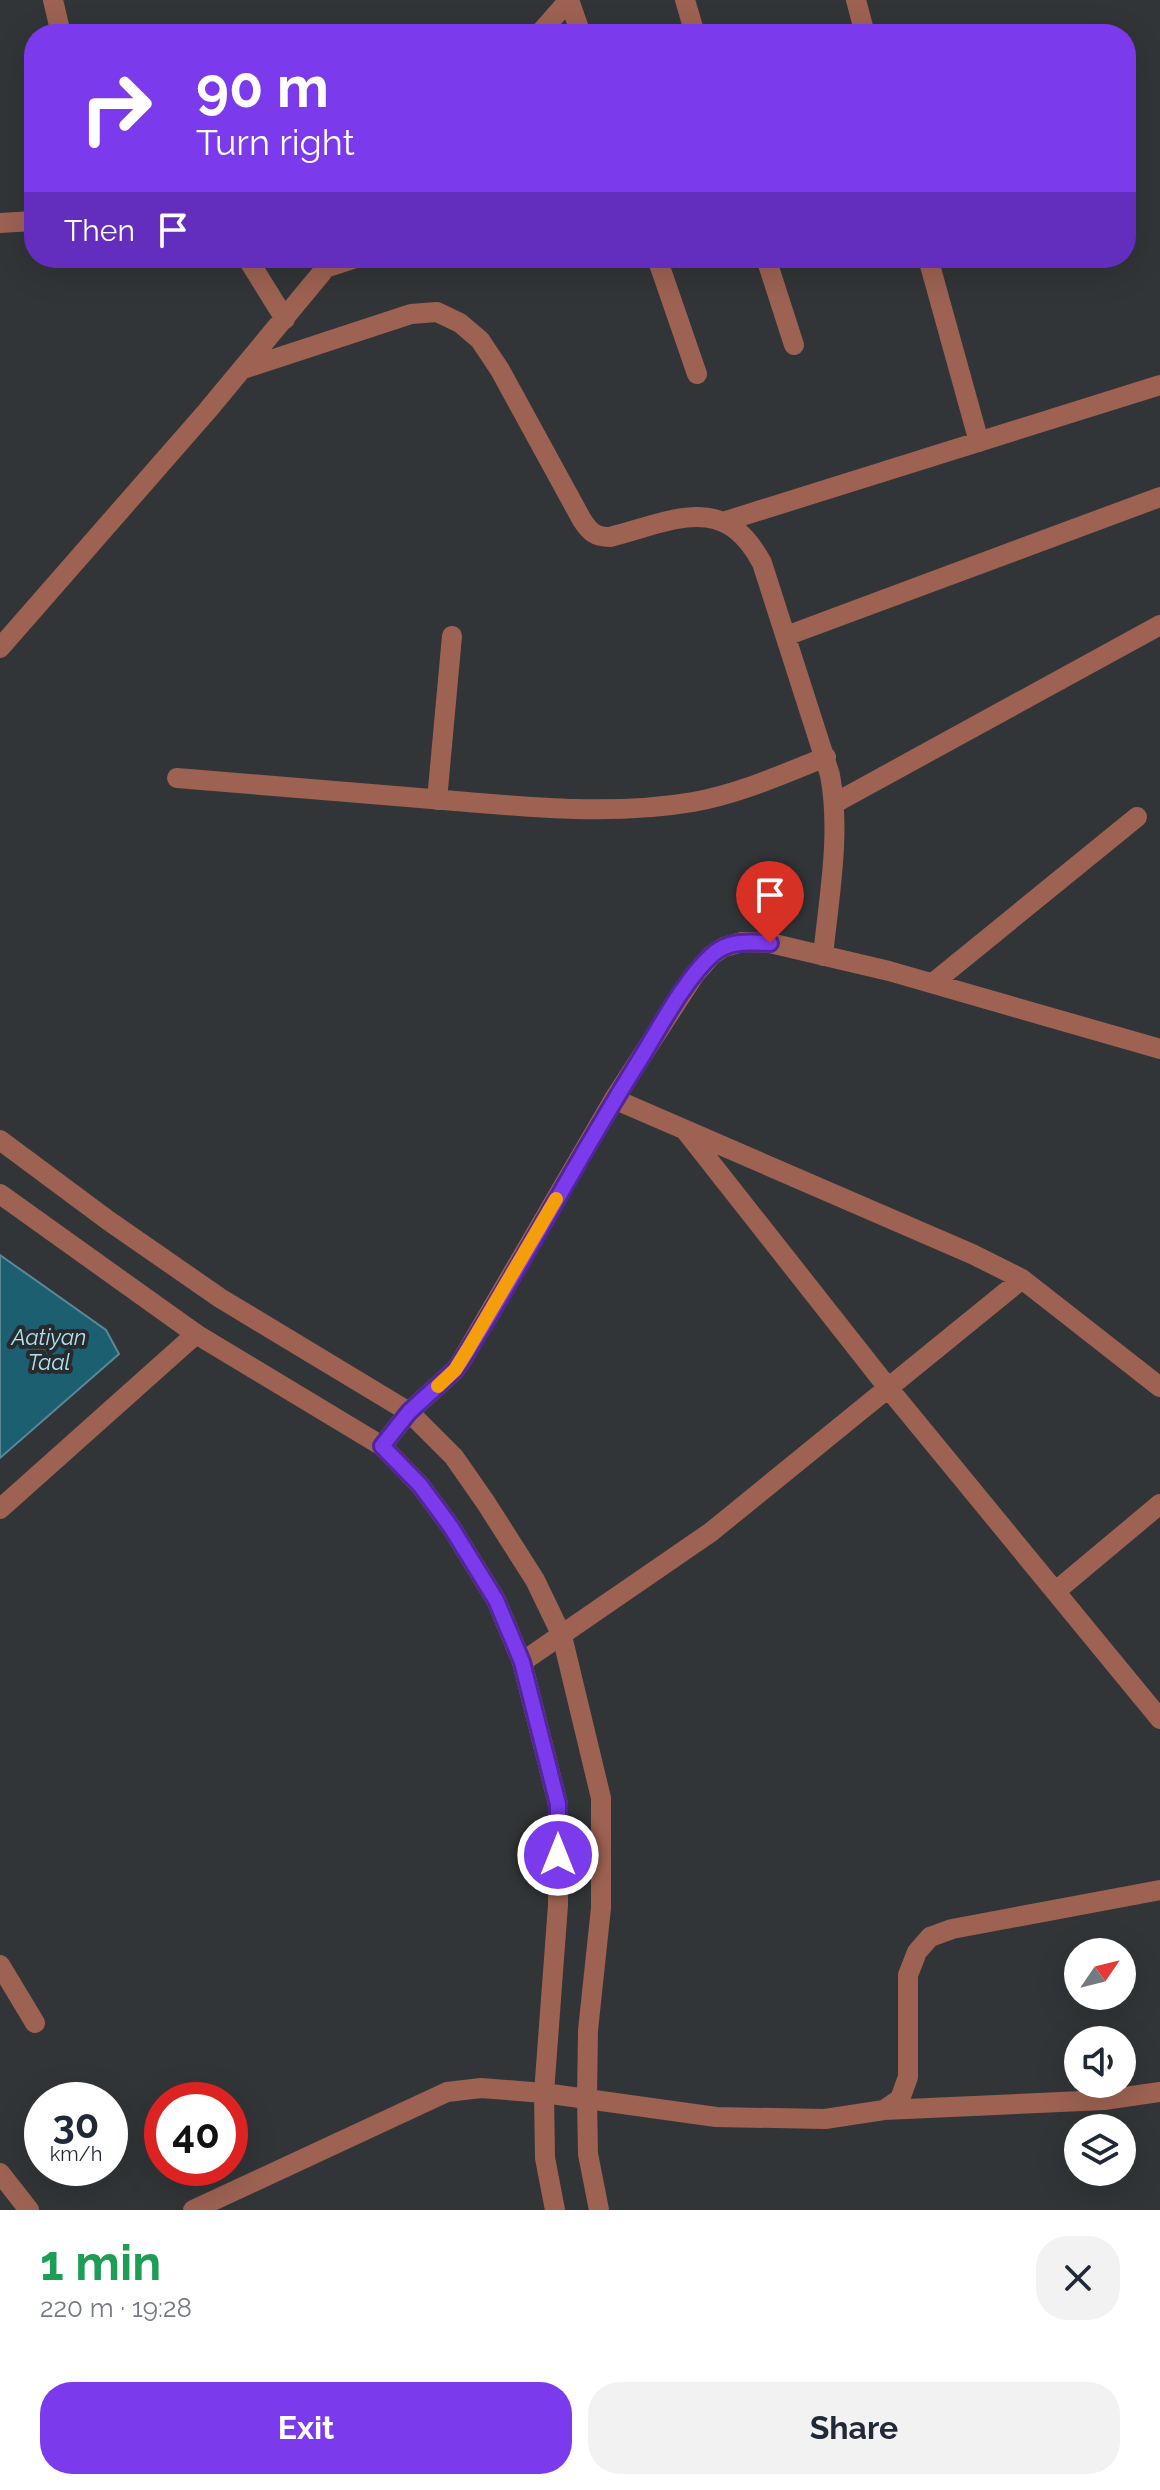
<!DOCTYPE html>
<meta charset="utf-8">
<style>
:root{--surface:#fff;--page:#f2f2f3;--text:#1f2937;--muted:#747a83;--accent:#7c3aed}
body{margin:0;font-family:Raleway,sans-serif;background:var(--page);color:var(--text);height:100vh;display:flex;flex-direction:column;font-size:30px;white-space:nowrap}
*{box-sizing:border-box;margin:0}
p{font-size:26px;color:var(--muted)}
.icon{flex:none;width:44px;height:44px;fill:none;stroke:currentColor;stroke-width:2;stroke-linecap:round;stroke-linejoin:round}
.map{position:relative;height:2210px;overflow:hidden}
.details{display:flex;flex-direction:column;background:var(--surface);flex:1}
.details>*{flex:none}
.hud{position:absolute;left:24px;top:24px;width:1112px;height:244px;border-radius:32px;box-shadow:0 8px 32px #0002;background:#7c3aed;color:#fff;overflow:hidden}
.needle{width:52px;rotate:55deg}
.tools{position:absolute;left:1064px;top:1938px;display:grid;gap:16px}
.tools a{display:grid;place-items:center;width:72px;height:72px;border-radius:50%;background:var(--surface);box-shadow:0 8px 32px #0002;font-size:40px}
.speed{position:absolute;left:24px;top:2082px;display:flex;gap:16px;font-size:40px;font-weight:700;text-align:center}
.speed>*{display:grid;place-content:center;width:104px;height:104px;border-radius:50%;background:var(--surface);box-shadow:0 8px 32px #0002;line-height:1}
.speed small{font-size:20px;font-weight:400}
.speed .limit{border:12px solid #d22;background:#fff;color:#111}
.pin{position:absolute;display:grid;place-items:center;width:68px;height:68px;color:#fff;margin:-82px -34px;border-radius:50% 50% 50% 0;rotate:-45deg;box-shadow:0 0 8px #0007}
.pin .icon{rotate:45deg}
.me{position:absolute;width:88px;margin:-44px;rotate:0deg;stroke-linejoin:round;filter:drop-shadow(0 0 6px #0008)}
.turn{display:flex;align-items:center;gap:28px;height:168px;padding:0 40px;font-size:36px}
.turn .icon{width:104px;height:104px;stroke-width:2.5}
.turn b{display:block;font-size:56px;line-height:68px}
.then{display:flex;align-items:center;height:76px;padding:0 40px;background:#0003;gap:16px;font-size:30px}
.round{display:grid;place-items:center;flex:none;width:84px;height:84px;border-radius:32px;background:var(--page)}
.overview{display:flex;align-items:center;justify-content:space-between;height:136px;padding:0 40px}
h1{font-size:48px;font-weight:700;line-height:60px;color:#1e9e55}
.button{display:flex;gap:16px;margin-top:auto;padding:16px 40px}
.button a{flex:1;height:92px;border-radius:32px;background:var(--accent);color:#fff;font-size:32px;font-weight:700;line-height:92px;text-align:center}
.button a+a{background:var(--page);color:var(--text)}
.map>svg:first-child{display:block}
</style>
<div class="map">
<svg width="1160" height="2210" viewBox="0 0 1160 2210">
<rect width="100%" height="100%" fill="#323537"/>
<!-- water -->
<path fill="#1b5f70" stroke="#598996" stroke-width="2" d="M 0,1255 L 106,1330 L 119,1354 L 0,1458 Z"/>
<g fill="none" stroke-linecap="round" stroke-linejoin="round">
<!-- minor -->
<path stroke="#9d6252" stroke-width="20" d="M 53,0 L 61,34
M 569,0 L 581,34
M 685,0 L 695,34
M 856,0 L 865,34
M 539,34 L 569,0
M 0,223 L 34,221
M 247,258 L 285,319
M 657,258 L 697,374
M 766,258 L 794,345
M 928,258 L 979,442
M 325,268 L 356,258
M 243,369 L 411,314 L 437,312 L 460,323 L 480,340 L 500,370 L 582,520 C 590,532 595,537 610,537 C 673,521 724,491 762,563 L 830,775 C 841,834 829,896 823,956
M 726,521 L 1160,385
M 786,636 L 1160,497
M 0,648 L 208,410 L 334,258
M 177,778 C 266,785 355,793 444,800 C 525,807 612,816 693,802 C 739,794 783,774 826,757
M 437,800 L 452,636
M 835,803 L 1160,625
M 933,983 L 1137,817
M 614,1099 L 972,1254 L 1022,1279 L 1160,1387
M 685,1130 L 889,1389 L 1160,1719
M 382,1446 L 409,1412 L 455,1370 L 462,1360 L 614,1099 L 695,974 L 712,955 L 724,947 L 742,942 L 770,943 L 889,971 L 1160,1049
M 0,1509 L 196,1334
M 1056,1591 L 1160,1504
M 522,1662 L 711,1532 L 1022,1279
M 0,1965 L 35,2023
M 884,2110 L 1104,2100 L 1160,2092
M 0,2173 L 29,2210
M 193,2210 L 447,2092 L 481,2088 L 544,2093 L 716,2117 L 825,2119 L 884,2110 L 900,2099 L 908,2077 L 908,1975 L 917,1952 L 930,1937 L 952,1929 L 1160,1890"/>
<!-- tertiary -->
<path stroke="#9d6252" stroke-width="20" d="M 0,1140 L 109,1221 L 220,1298 L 409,1412 L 454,1457 L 486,1503 L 535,1580 L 562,1636 L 601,1798 L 601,1908 L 588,2030 L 587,2099 L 588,2154 L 599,2210
M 0,1194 L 196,1334 L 382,1446 L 420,1485 L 451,1527 L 496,1600 L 522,1662 L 558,1804 L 558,1905 L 544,2093 L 545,2158 L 555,2210"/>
</g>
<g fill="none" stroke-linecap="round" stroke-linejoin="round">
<!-- route casing -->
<g stroke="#51269a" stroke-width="20">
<path id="route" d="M 558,1855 L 558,1804 L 522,1662 L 496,1600 L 451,1527 L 420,1485 L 382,1446 L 409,1412 L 455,1370 L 462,1360 C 524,1262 577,1159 639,1061 C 659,1029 685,979 712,955 C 728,940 749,942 770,943"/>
</g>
<!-- route -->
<use href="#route" stroke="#7c3aed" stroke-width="14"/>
<!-- slow -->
<path stroke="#f59e0b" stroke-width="14" d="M 438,1386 L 455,1370 L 468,1349 L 556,1199"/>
</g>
<g text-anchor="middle" stroke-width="8" stroke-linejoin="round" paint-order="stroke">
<!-- water labels -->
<g font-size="22" font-style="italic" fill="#aee3f3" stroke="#282b2d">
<text x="49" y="1345">Aatiyan<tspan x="49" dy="25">Taal</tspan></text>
</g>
</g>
</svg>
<div class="tools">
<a><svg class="needle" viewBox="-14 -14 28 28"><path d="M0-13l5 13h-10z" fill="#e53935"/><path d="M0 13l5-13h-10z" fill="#747a83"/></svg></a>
<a><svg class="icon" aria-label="sound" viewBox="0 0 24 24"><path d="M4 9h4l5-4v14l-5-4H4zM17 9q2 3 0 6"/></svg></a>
<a><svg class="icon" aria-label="layers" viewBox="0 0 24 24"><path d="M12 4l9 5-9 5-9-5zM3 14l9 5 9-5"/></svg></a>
</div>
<div class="speed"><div>30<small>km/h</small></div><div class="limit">40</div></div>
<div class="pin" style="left:770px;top:943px;background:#d93025"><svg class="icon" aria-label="arrive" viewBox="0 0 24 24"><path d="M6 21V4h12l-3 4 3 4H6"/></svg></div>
<svg class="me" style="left:558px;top:1855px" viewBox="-20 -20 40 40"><circle r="17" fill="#7c3aed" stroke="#fff" stroke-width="3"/><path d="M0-11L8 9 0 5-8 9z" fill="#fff"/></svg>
<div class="hud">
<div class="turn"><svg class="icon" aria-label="right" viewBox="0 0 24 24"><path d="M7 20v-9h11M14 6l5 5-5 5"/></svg><div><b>90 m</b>Turn right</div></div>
<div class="then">Then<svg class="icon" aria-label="arrive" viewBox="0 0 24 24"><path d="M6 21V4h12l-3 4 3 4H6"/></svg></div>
</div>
</div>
<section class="details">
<div class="overview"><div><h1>1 min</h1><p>220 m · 19:28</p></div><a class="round"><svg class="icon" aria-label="close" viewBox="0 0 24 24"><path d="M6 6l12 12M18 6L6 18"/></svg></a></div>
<div class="button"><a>Exit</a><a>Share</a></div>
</section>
